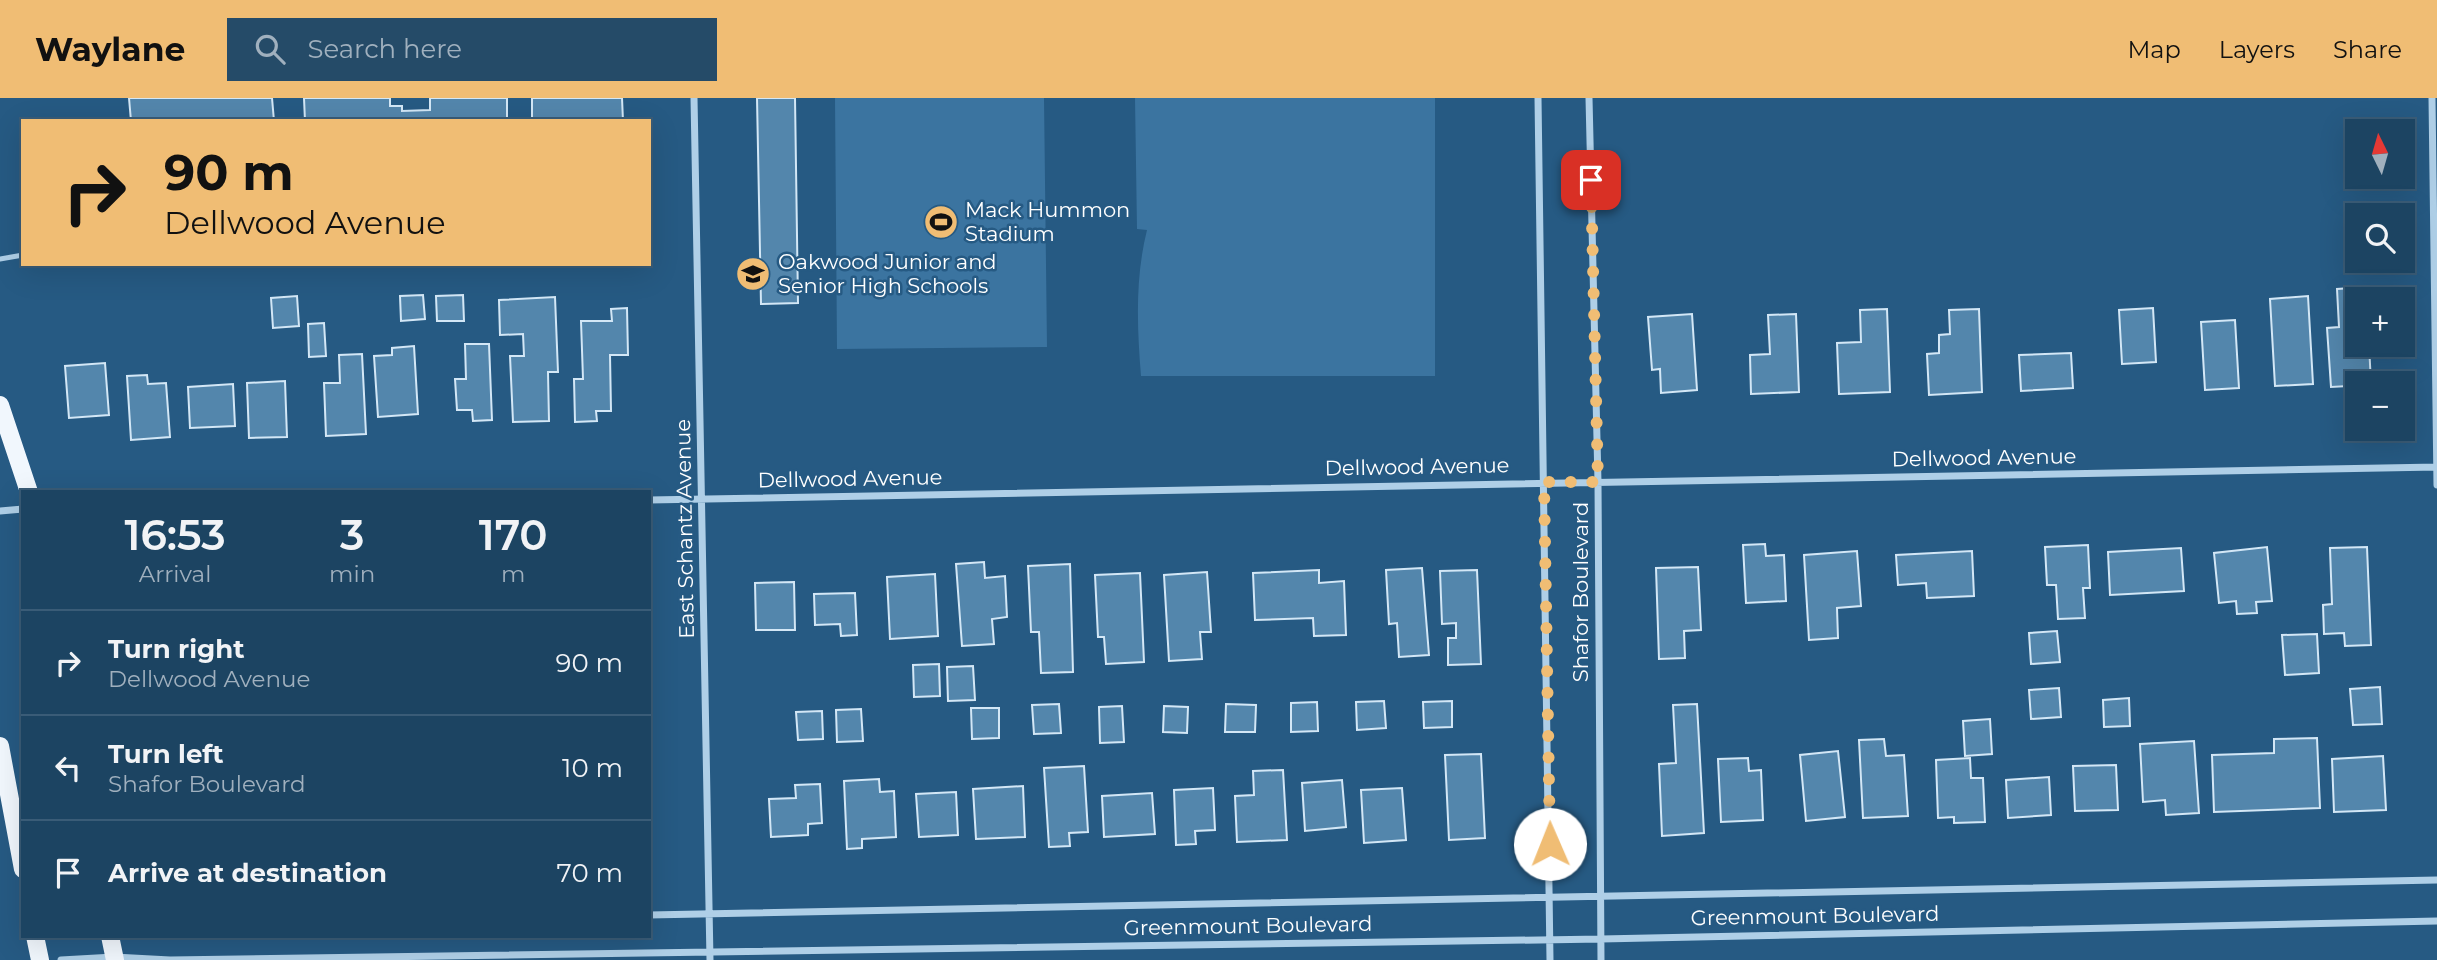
<!DOCTYPE html>
<meta charset="utf-8">
<style>
:root{--surface:#1c4462;--page:#254b68;--text:#f1f3f6;--muted:#a0b0be;--line:#3a5c77;--accent:#f0bd74}
body{margin:0;font-family:Montserrat,sans-serif;background:var(--page);color:var(--text);height:100vh;display:flex;flex-direction:column;font-size:26px;white-space:nowrap}
*{box-sizing:border-box;margin:0}
p{font-size:23px;color:var(--muted)}
.icon{flex:none;width:38px;height:38px;fill:none;stroke:currentColor;stroke-width:2;stroke-linecap:round;stroke-linejoin:round}
.map{position:relative;flex:1;overflow:hidden}
.drawer{position:absolute;left:21px;top:392px;width:630px;height:448px;display:flex;flex-direction:column;background:var(--surface);border-radius:0px;box-shadow:0 7px 28px #0002,0 0 0 2px var(--line)}
.drawer>*{flex:none}
.guide{position:absolute;left:21px;top:21px;width:630px;height:147px;border-radius:0px;box-shadow:0 7px 28px #0002,0 0 0 2px var(--line);background:#f0bd74;color:#111;overflow:hidden}
.needle{width:46px;rotate:355deg}
.controls{position:absolute;left:2345px;top:21px;display:grid;gap:14px}
.controls a{display:grid;place-items:center;width:70px;height:70px;border-radius:0px;background:var(--surface);box-shadow:0 7px 28px #0002,0 0 0 2px var(--line);font-size:35px}
.pin{position:absolute;display:grid;place-items:center;width:60px;height:60px;color:#fff;margin:-30px;border-radius:14px;box-shadow:0 4px 10px #0006}
.me{position:absolute;width:77px;margin:-38px;rotate:359deg;stroke-linejoin:round;filter:drop-shadow(0 0 5px #0008)}
.turn{display:flex;align-items:center;gap:24px;height:147px;padding:0 28px;font-size:32px}
.turn .icon{width:91px;height:91px;stroke-width:2.5}
.turn b{display:block;font-size:49px;line-height:60px}
.eta{display:flex;justify-content:space-evenly;align-items:center;height:119px;text-align:center}
.eta b{font-size:42px;font-weight:600;line-height:49px}
ul{padding:0;list-style:none}
li{display:flex;align-items:center;gap:21px;height:105px;padding:0 28px;border-top:2px solid var(--line)}
li div{flex:1}
li b{display:block;font-size:26px}
li em{font-style:normal}
header{display:flex;align-items:center;gap:42px;box-sizing:border-box;height:98px;padding:0 35px;background:var(--accent);color:#111}
header strong{font-size:33px}
nav{display:flex;gap:38px;margin-inline-start:auto;font-size:24px}
.search{width:490px;height:63px;background:var(--page);display:flex;align-items:center;gap:18px;box-sizing:border-box;padding:0 24px;border-radius:0px;color:var(--muted);font-size:26px}
.map>svg:first-child{display:block}
</style>
<header>
<strong>Waylane</strong>
<div class="search"><svg class="icon" aria-label="search" viewBox="0 0 24 24"><circle cx="10" cy="10" r="6"/><path d="M15 15l6 6"/></svg>Search here</div>
<nav><a>Map</a><a>Layers</a><a>Share</a></nav>
</header>
<div class="map">
<svg width="2437" height="862" viewBox="0 0 2437 862">
<rect width="100%" height="100%" fill="#265a83"/>
<!-- green -->
<path fill="#3b74a0" d="M 835,0 L 1044,0 L 1047,249 L 837,251 Z
M 1135,0 L 1435,0 L 1435,278 L 1141,278 C 1137,229 1135,180 1147,132 L 1137,131 Z"/>
<!-- building -->
<path fill="#5386ac" stroke="#d3e7f6" stroke-width="2" d="M 129,0 L 272,0 L 274,23 L 131,23 Z
M 304,0 L 390,0 L 390,8 L 402,8 L 402,13 L 430,12 L 430,0 L 507,0 L 507,23 L 305,23 Z
M 532,0 L 622,0 L 623,23 L 532,23 Z
M 757,0 L 795,0 L 798,205 L 761,206 Z
M 2366,189 L 2366,201 L 2357,201 L 2357,247 L 2369,247 L 2371,285 L 2357,285 L 2357,300 L 2348,300 L 2348,288 L 2331,289 L 2327,230 L 2339,229 L 2337,191 Z
M 423,197 L 425,221 L 401,223 L 400,198 Z
M 463,197 L 464,223 L 437,223 L 436,198 Z
M 297,198 L 299,228 L 273,230 L 271,200 Z
M 2308,198 L 2313,286 L 2275,288 L 2270,201 Z
M 555,199 L 558,274 L 548,274 L 549,323 L 513,324 L 510,258 L 524,258 L 523,236 L 500,237 L 499,202 Z
M 627,210 L 628,257 L 610,257 L 611,313 L 596,313 L 597,323 L 575,324 L 574,281 L 583,281 L 581,223 L 612,223 L 611,211 Z
M 2153,210 L 2156,264 L 2122,266 L 2119,212 Z
M 1887,211 L 1890,294 L 1839,296 L 1837,245 L 1861,244 L 1860,212 Z
M 1979,211 L 1982,294 L 1929,297 L 1927,256 L 1939,255 L 1939,237 L 1950,236 L 1949,212 Z
M 1692,216 L 1697,292 L 1661,295 L 1660,271 L 1652,272 L 1648,219 Z
M 1796,216 L 1799,294 L 1751,296 L 1750,257 L 1770,256 L 1768,217 Z
M 2235,222 L 2239,290 L 2205,292 L 2201,224 Z
M 324,225 L 326,258 L 309,259 L 308,226 Z
M 465,246 L 489,246 L 492,322 L 473,323 L 472,312 L 457,312 L 455,281 L 466,281 Z
M 414,248 L 418,316 L 378,319 L 374,258 L 392,257 L 392,250 Z
M 2071,255 L 2073,290 L 2021,293 L 2019,257 Z
M 362,256 L 366,336 L 326,338 L 324,285 L 340,285 L 339,257 Z
M 105,265 L 109,317 L 69,320 L 65,268 Z
M 147,277 L 148,286 L 166,285 L 170,339 L 131,342 L 127,278 Z
M 285,283 L 287,339 L 249,340 L 247,285 Z
M 233,286 L 235,328 L 190,330 L 188,289 Z
M 1765,446 L 1766,458 L 1784,457 L 1786,503 L 1746,505 L 1743,447 Z
M 2088,447 L 2090,490 L 2083,490 L 2085,520 L 2058,521 L 2056,487 L 2047,487 L 2045,449 Z
M 2267,449 L 2272,503 L 2256,504 L 2257,515 L 2237,516 L 2236,503 L 2219,505 L 2214,455 Z
M 2367,449 L 2371,547 L 2345,548 L 2344,535 L 2324,536 L 2323,507 L 2332,506 L 2330,450 Z
M 2181,450 L 2184,493 L 2110,497 L 2108,454 Z
M 1857,453 L 1861,508 L 1837,510 L 1838,540 L 1809,542 L 1804,457 Z
M 1972,453 L 1974,498 L 1927,500 L 1926,485 L 1898,487 L 1896,457 Z
M 984,464 L 985,480 L 1005,478 L 1007,519 L 992,521 L 994,546 L 962,548 L 956,466 Z
M 1070,466 L 1073,574 L 1041,575 L 1039,534 L 1031,534 L 1028,468 Z
M 1698,469 L 1701,532 L 1684,533 L 1685,560 L 1659,561 L 1656,470 Z
M 1422,470 L 1429,557 L 1399,559 L 1397,525 L 1389,526 L 1386,472 Z
M 1319,472 L 1319,485 L 1344,483 L 1346,537 L 1314,538 L 1313,520 L 1255,522 L 1253,475 Z
M 1477,472 L 1481,566 L 1448,567 L 1448,540 L 1456,540 L 1456,525 L 1442,526 L 1440,473 Z
M 1207,474 L 1211,534 L 1200,534 L 1202,561 L 1169,563 L 1164,477 Z
M 1140,475 L 1144,564 L 1106,566 L 1104,539 L 1098,539 L 1095,477 Z
M 935,476 L 938,538 L 890,541 L 887,479 Z
M 794,484 L 795,532 L 756,532 L 755,485 Z
M 855,495 L 857,537 L 841,538 L 840,526 L 815,527 L 814,496 Z
M 2057,533 L 2060,564 L 2031,566 L 2029,535 Z
M 2317,536 L 2319,575 L 2285,577 L 2282,537 Z
M 939,566 L 940,598 L 914,599 L 913,567 Z
M 973,568 L 975,602 L 948,603 L 947,569 Z
M 2380,589 L 2382,626 L 2353,627 L 2350,591 Z
M 2059,590 L 2061,619 L 2031,621 L 2029,592 Z
M 2129,600 L 2130,628 L 2104,629 L 2103,602 Z
M 1384,603 L 1386,630 L 1357,632 L 1356,604 Z
M 1452,603 L 1452,629 L 1424,630 L 1423,604 Z
M 1317,604 L 1318,633 L 1291,634 L 1291,605 Z
M 1059,606 L 1061,635 L 1034,636 L 1032,607 Z
M 1226,606 L 1256,607 L 1255,634 L 1225,634 Z
M 1697,606 L 1704,735 L 1662,738 L 1659,666 L 1676,665 L 1673,607 Z
M 1122,608 L 1124,644 L 1100,645 L 1099,609 Z
M 1164,608 L 1188,609 L 1187,635 L 1163,634 Z
M 971,610 L 999,610 L 999,640 L 972,641 Z
M 861,611 L 863,643 L 837,644 L 836,612 Z
M 822,613 L 823,641 L 798,642 L 796,614 Z
M 1990,621 L 1992,656 L 1965,658 L 1963,623 Z
M 2317,640 L 2320,710 L 2214,714 L 2212,657 L 2274,655 L 2274,641 Z
M 1884,641 L 1886,658 L 1904,657 L 1908,718 L 1863,720 L 1859,642 Z
M 2194,643 L 2199,715 L 2166,717 L 2165,702 L 2143,704 L 2140,646 Z
M 1838,653 L 1845,719 L 1806,723 L 1800,657 Z
M 1481,656 L 1485,740 L 1449,742 L 1445,657 Z
M 2383,658 L 2386,712 L 2334,714 L 2332,661 Z
M 1748,660 L 1749,673 L 1761,672 L 1763,722 L 1721,724 L 1718,661 Z
M 1970,660 L 1971,680 L 1983,680 L 1985,724 L 1954,725 L 1954,719 L 1938,720 L 1936,662 Z
M 2116,667 L 2118,712 L 2075,713 L 2073,668 Z
M 1084,668 L 1088,734 L 1069,735 L 1070,748 L 1049,749 L 1044,670 Z
M 1283,672 L 1287,742 L 1237,744 L 1235,698 L 1254,697 L 1253,673 Z
M 2049,679 L 2051,717 L 2008,720 L 2006,682 Z
M 879,681 L 880,694 L 894,693 L 896,739 L 862,741 L 862,750 L 847,751 L 844,683 Z
M 1342,682 L 1346,729 L 1305,733 L 1302,685 Z
M 820,686 L 822,725 L 808,726 L 808,737 L 771,739 L 769,701 L 796,700 L 795,687 Z
M 1023,688 L 1025,739 L 976,741 L 973,691 Z
M 1213,690 L 1215,732 L 1195,733 L 1196,746 L 1176,747 L 1174,692 Z
M 1402,690 L 1406,742 L 1364,745 L 1361,692 Z
M 956,694 L 958,737 L 919,739 L 916,696 Z
M 1152,695 L 1155,736 L 1104,739 L 1102,698 Z"/>
<g fill="none" stroke-linecap="round" stroke-linejoin="round">
<!-- lane -->
<path stroke="#afcfe7" stroke-width="5" d="M 0,161 L 23,157"/>
<!-- street -->
<path stroke="#afcfe7" stroke-width="7" d="M 694,0 L 710,862
M 1538,0 L 1550,862
M 1589,0 L 1598,384 L 1601,862
M 2432,0 L 2437,387
M 649,402 L 2437,369
M 0,413 L 23,411
M 649,817 L 2437,782
M 61,862 L 114,859 L 170,862 L 1601,841 L 2437,823"/>
<!-- primary -->
<path stroke="#f1f7fd" stroke-width="18" d="M 0,307 L 29,394
M 0,648 L 23,771
M 35,838 L 40,862
M 110,838 L 115,862"/>
</g>
<g fill="none" stroke-linecap="round" stroke-linejoin="round">
<!-- route -->
<path stroke="#f0bd74" stroke-width="12" stroke-dasharray="0 21.6" d="M 1550,746 L 1544,384 L 1598,384 L 1591,82"/>
</g>
<!-- icons -->
<defs>
<g id="stadium-disc" transform="scale(1.75)"><circle r="9.5" fill="#f0bd74" stroke="#265a83"/><path d="M0-5a6.5 5 0 1 0 0 10a6.5 5 0 1 0 0-10ZM-3.5-1.8h7v3.6h-7Z" fill="#111"/></g>
<g id="school-disc" transform="scale(1.75)"><circle r="9.5" fill="#f0bd74" stroke="#265a83"/><path d="M0-5L7-2L0 1L-7-2ZM-4 1L0 2.5L4 1V4Q0 6-4 4Z" fill="#111"/></g>
</defs>
<g fill-rule="evenodd">
<use href="#stadium-disc" x="941" y="124"/>
<use href="#school-disc" x="753" y="176"/>
</g>
<g text-anchor="middle" stroke-width="5" stroke-linejoin="round" paint-order="stroke">
<!-- poi labels -->
<g font-size="21" fill="#fff" stroke="#265a83" text-anchor="start">
<text x="965" y="119">Mack Hummon<tspan x="965" dy="24">Stadium</tspan></text>
<text x="778" y="171">Oakwood Junior and<tspan x="778" dy="24">Senior High Schools</tspan></text>
</g>
<!-- street labels -->
<g font-size="21" fill="#fff" stroke="#265a83">
<text transform="translate(1984 360) rotate(-1)" y="7">Dellwood Avenue</text>
<text transform="translate(1417 369) rotate(-1)" y="7">Dellwood Avenue</text>
<text transform="translate(850 381) rotate(-1)" y="7">Dellwood Avenue</text>
<text transform="translate(685 431) rotate(-91)" y="7">East Schantz Avenue</text>
<text transform="translate(1581 494) rotate(-90)" y="7">Shafor Boulevard</text>
<text transform="translate(1815 818) rotate(-1)" y="7">Greenmount Boulevard</text>
<text transform="translate(1248 828) rotate(-1)" y="7">Greenmount Boulevard</text>
</g>
</g>
</svg>
<div class="controls">
<a><svg class="needle" viewBox="-14 -14 28 28"><path d="M0-13l5 13h-10z" fill="#e53935"/><path d="M0 13l5-13h-10z" fill="#a0b0be"/></svg></a>
<a><svg class="icon" aria-label="search" viewBox="0 0 24 24"><circle cx="10" cy="10" r="6"/><path d="M15 15l6 6"/></svg></a>
<a>+</a>
<a>−</a>
</div>
<div class="pin" style="left:1591px;top:82px;background:#d93025"><svg class="icon" aria-label="arrive" viewBox="0 0 24 24"><path d="M6 21V4h12l-3 4 3 4H6"/></svg></div>
<svg class="me" style="left:1550px;top:746px" viewBox="-20 -20 40 40"><circle r="19" fill="#fff"/><path d="M0-13L10 11 0 6-10 11z" fill="#f0bd74"/></svg>
<div class="guide">
<div class="turn"><svg class="icon" aria-label="right" viewBox="0 0 24 24"><path d="M7 20v-9h11M14 6l5 5-5 5"/></svg><div><b>90 m</b>Dellwood Avenue</div></div>
</div>
<section class="drawer">
<div class="eta">
<div><b>16:53</b><p>Arrival</p></div>
<div><b>3</b><p>min</p></div>
<div><b>170</b><p>m</p></div>
</div>
<ul>
<li><svg class="icon" aria-label="right" viewBox="0 0 24 24"><path d="M7 20v-9h11M14 6l5 5-5 5"/></svg><div><b>Turn right</b><p>Dellwood Avenue</p></div><em>90 m</em></li>
<li><svg class="icon" aria-label="left" viewBox="0 0 24 24"><path d="M17 20v-9H6M10 6l-5 5 5 5"/></svg><div><b>Turn left</b><p>Shafor Boulevard</p></div><em>10 m</em></li>
<li><svg class="icon" aria-label="arrive" viewBox="0 0 24 24"><path d="M6 21V4h12l-3 4 3 4H6"/></svg><div><b>Arrive at destination</b></div><em>70 m</em></li>
</ul>
</section>
</div>
